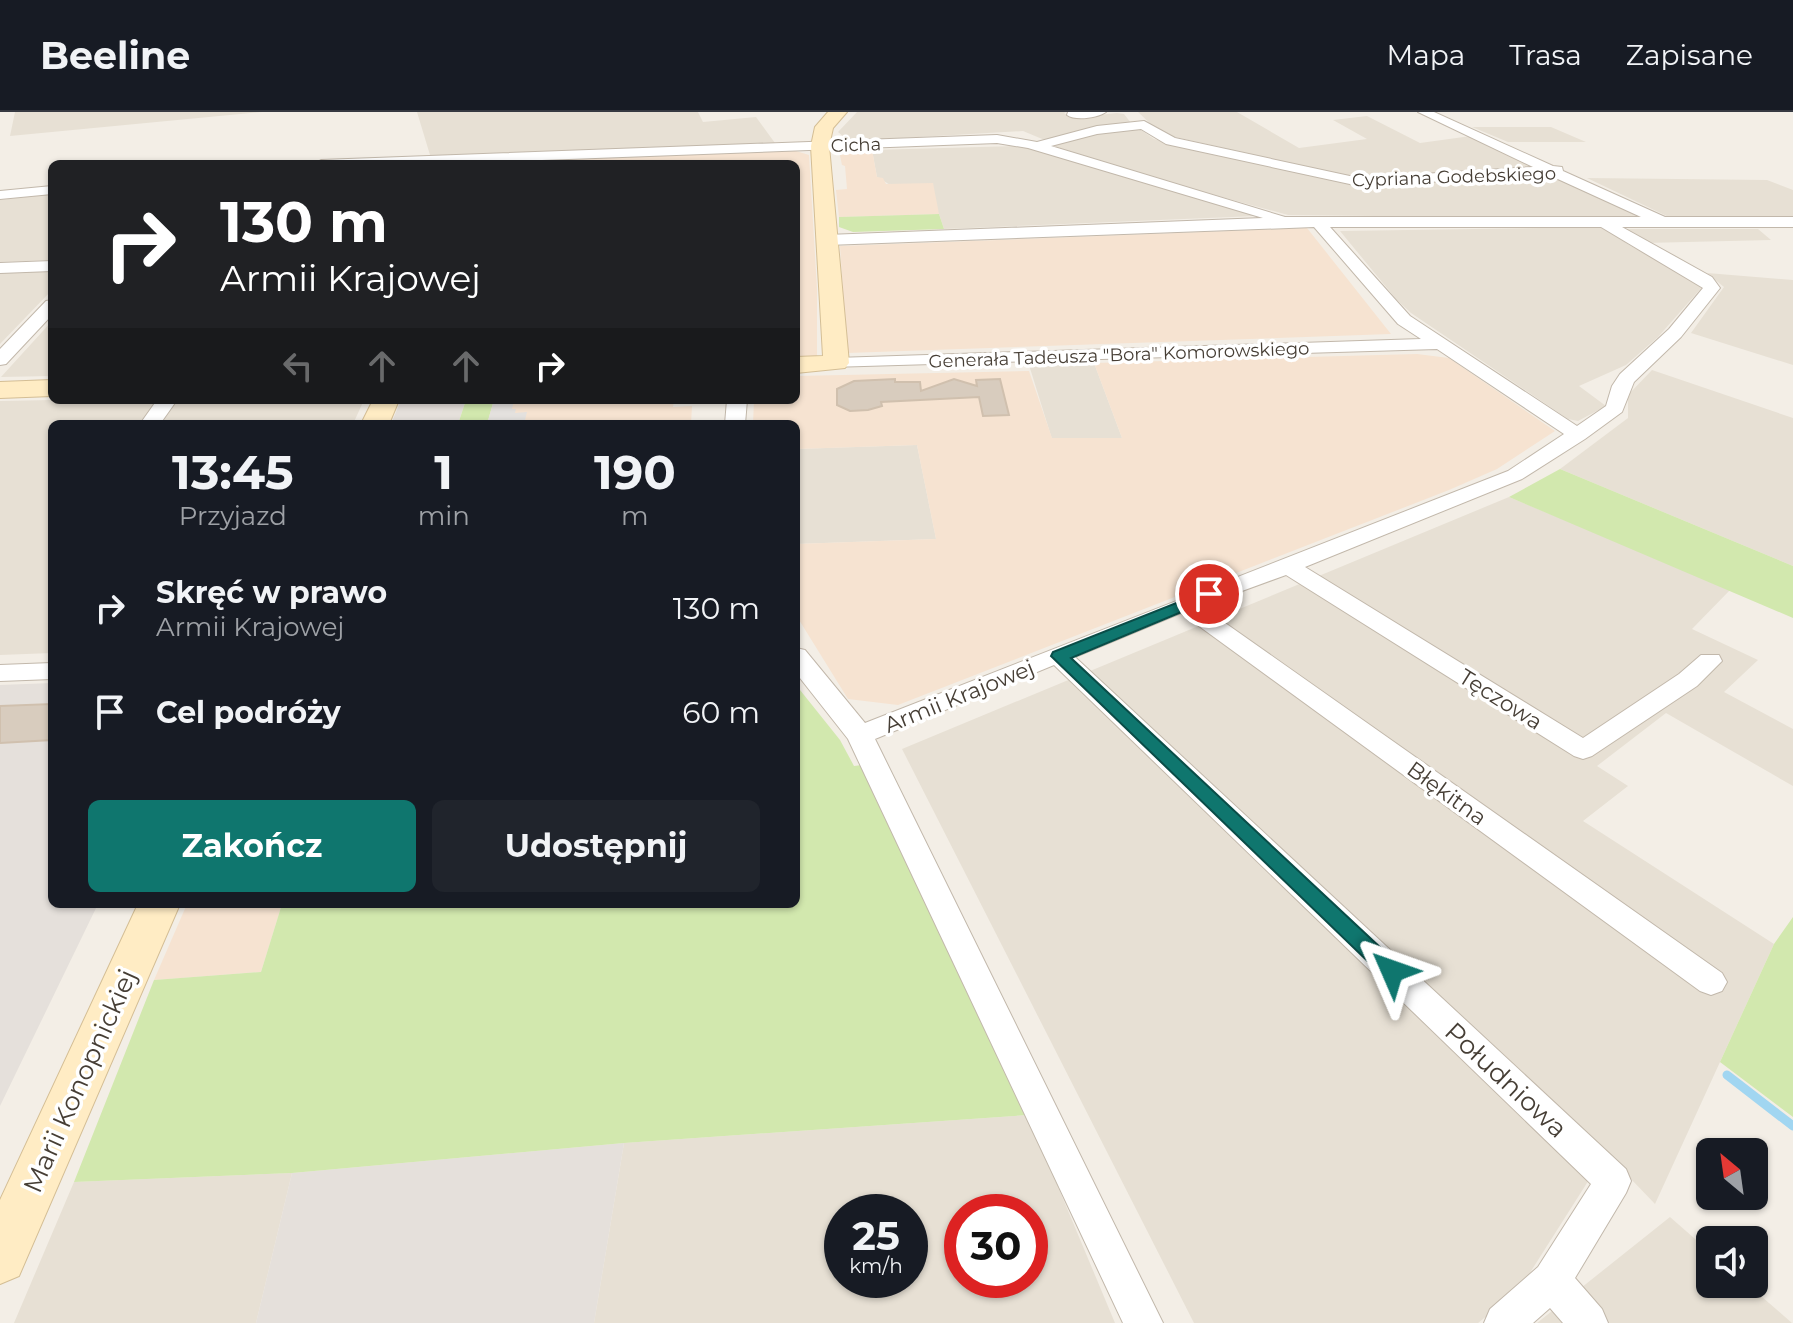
<!DOCTYPE html>
<html lang="pl">
<meta charset="utf-8">
<style>
:root{--surface:#171b24;--page:#20242c;--text:#f1f3f6;--muted:#9ea1a6;--line:#363941;--accent:#0f766e}
body{margin:0;font-family:Montserrat,sans-serif;background:var(--page);color:var(--text);height:100vh;display:flex;flex-direction:column;font-size:30px;white-space:nowrap}
*{box-sizing:border-box;margin:0}
p{font-size:26px;color:var(--muted)}
.icon{flex:none;width:44px;height:44px;fill:none;stroke:currentColor;stroke-width:2;stroke-linecap:round;stroke-linejoin:round}
.map{position:relative;flex:1;overflow:hidden}
.sheet{position:absolute;left:48px;top:308px;width:752px;height:488px;display:flex;flex-direction:column;background:var(--surface);border-radius:12px;box-shadow:0 2px 6px #0004}
.sheet>*{flex:none}
.top-card{position:absolute;left:48px;top:48px;width:752px;height:244px;border-radius:12px;box-shadow:0 2px 6px #0004;background:#202124;color:#fff;overflow:hidden}
.needle{width:52px;rotate:331deg}
.tools{position:absolute;left:1696px;top:1026px;display:grid;gap:16px}
.tools a{display:grid;place-items:center;width:72px;height:72px;border-radius:12px;background:var(--surface);box-shadow:0 2px 6px #0004;font-size:40px}
.speed{position:absolute;left:824px;top:1082px;display:flex;gap:16px;font-size:40px;font-weight:700;text-align:center}
.speed>*{display:grid;place-content:center;width:104px;height:104px;border-radius:50%;background:var(--surface);box-shadow:0 2px 6px #0004;line-height:1}
.speed small{font-size:20px;font-weight:400}
.speed .limit{border:12px solid #d22;background:#fff;color:#111}
.pin{position:absolute;display:grid;place-items:center;width:68px;height:68px;color:#fff;margin:-34px;border:4px solid #fff;border-radius:50%;box-shadow:0 2px 8px #0007}
.me{position:absolute;width:88px;margin:-44px;rotate:313deg;stroke-linejoin:round;filter:drop-shadow(0 0 6px #0008)}
.turn{display:flex;align-items:center;gap:28px;height:168px;padding:0 40px;font-size:36px}
.turn .icon{width:104px;height:104px;stroke-width:2.5}
.turn b{display:block;font-size:56px;line-height:68px}
.lanes{display:flex;align-items:center;height:76px;padding:0 40px;background:#0003;justify-content:center;gap:40px;direction:ltr}
.lanes .off{opacity:.35}
.eta{display:flex;justify-content:space-evenly;align-items:center;height:136px;text-align:center}
.eta b{font-size:48px;font-weight:700;line-height:56px}
.button{display:flex;gap:16px;margin-top:auto;padding:16px 40px}
.button a{flex:1;height:92px;border-radius:12px;background:var(--accent);color:#fff;font-size:32px;font-weight:700;line-height:92px;text-align:center}
.button a+a{background:var(--page);color:var(--text)}
ul{padding:0;list-style:none}
li{display:flex;align-items:center;gap:24px;height:104px;padding:0 40px}
li div{flex:1}
li b{display:block;font-size:30px}
li em{font-style:normal}
header{display:flex;align-items:center;gap:48px;box-sizing:border-box;height:112px;padding:0 40px;background:var(--surface);border-bottom:2px solid var(--line)}
header strong{font-size:38px}
nav{display:flex;gap:44px;margin-inline-start:auto;font-size:28px}
.map>svg:first-child{display:block}
</style>
<header>
<strong>Beeline</strong>
<nav><a>Mapa</a><a>Trasa</a><a>Zapisane</a></nav>
</header>
<div class="map">
<svg width="1793" height="1211" viewBox="0 0 1793 1211">
<rect width="100%" height="100%" fill="#f3eee6"/>
<!-- residential -->
<path fill="#e7e0d4" fill-rule="evenodd" d="M 15,0 L 262,0 L 10,24 Z
M 417,0 L 698,0 L 703,10 L 756,5 L 775,31 L 443,44 L 430,43 Z
M 857,0 L 1067,0 L 1064,1 L 1072,6 L 1117,1 L 1124,2 L 1131,11 L 1047,29 L 1023,19 L 849,29 L 838,20 Z
M 1138,0 L 1237,0 L 1299,36 L 1367,27 L 1333,8 L 1367,4 L 1420,31 L 1471,24 L 1536,54 L 1358,66 L 1175,25 L 1158,19 Z
M 1135,14 L 1154,27 L 1175,33 L 1357,73 L 1553,62 L 1637,103 L 1629,107 L 1288,103 L 1134,61 L 1049,32 Z
M 1472,15 L 1551,15 L 1586,30 L 1508,30 Z
M 1016,34 L 1026,35 L 1256,104 L 944,117 L 939,102 L 877,65 L 872,38 Z
M 1587,66 L 1767,68 L 1793,78 L 1793,106 L 1673,107 Z
M 52,82 L 52,148 L 0,150 L 0,88 Z
M 1605,115 L 1629,133 L 1703,174 L 1658,225 L 1626,253 L 1579,274 L 1606,294 L 1578,309 L 1568,307 L 1411,201 L 1396,187 L 1340,119 Z
M 1622,117 L 1758,117 L 1771,128 L 1645,131 Z
M 52,159 L 52,178 L 0,232 L 0,161 Z
M 1707,161 L 1793,168 L 1793,253 L 1691,221 L 1724,175 Z
M 52,209 L 52,264 L 1,265 Z
M 1094,251 L 1122,326 L 1052,327 L 1029,253 Z
M 1652,258 L 1793,306 L 1793,454 L 1560,357 L 1628,306 L 1628,283 Z
M 52,288 L 364,288 L 353,312 L 52,312 L 52,541 L 0,543 L 0,289 Z
M 917,333 L 936,427 L 796,432 L 796,337 Z
M 1509,385 L 1731,477 L 1692,517 L 1758,548 L 1724,580 L 1793,617 L 1793,674 L 1666,601 L 1597,654 L 1628,674 L 1583,709 L 1774,832 L 1655,1092 L 1606,1041 L 1519,1178 L 1478,1211 L 1194,1211 L 902,637 Z
M 1028,1003 L 1115,1211 L 594,1211 L 624,1031 ZM 842,1100 L 910,1100 L 910,1168 L 842,1168 ZM 962,1100 L 1030,1100 L 1030,1168 L 962,1168 Z
M 292,1061 L 256,1211 L 14,1211 L 74,1070 Z
M 1670,1105 L 1710,1140 L 1710,1172 L 1747,1172 L 1792,1211 L 1537,1211 Z"/>
<!-- commercial -->
<path fill="#f6e3d1" d="M 872,38 L 877,65 L 883,66 L 886,72 L 933,71 L 939,102 L 839,105 L 836,78 L 847,77 L 845,54 L 842,53 L 839,39 Z
M 796,39 L 809,43 L 817,177 L 817,245 L 796,245 L 796,52 L 530,52 L 533,48 Z
M 1307,116 L 1391,222 L 847,241 L 840,134 Z
M 1417,242 L 1449,246 L 1555,319 L 1497,357 L 1449,378 L 898,593 L 848,587 L 796,503 L 796,432 L 936,427 L 917,333 L 796,337 L 796,312 L 753,312 L 754,288 L 796,288 L 796,264 L 1029,259 L 1052,326 L 1122,326 L 1094,251 Z
M 494,288 L 674,288 L 673,295 L 692,294 L 691,312 L 487,312 Z
M 187,792 L 282,792 L 261,860 L 154,868 Z"/>
<!-- industrial -->
<path fill="#e5e0db" d="M 401,288 L 466,288 L 458,312 L 391,312 Z
M 52,571 L 52,792 L 98,792 L 0,994 L 0,573 Z
M 624,1031 L 594,1211 L 256,1211 L 292,1061 Z"/>
<!-- green -->
<path fill="#d2e8ae" d="M 939,102 L 944,117 L 853,120 L 839,115 L 839,105 Z
M 466,288 L 494,288 L 487,312 L 458,312 Z
M 1560,357 L 1793,454 L 1793,506 L 1509,385 Z
M 796,573 L 840,628 L 854,654 L 862,653 L 1028,1003 L 624,1031 L 292,1061 L 74,1070 L 154,868 L 261,860 L 282,792 L 796,792 Z
M 1793,805 L 1793,1005 L 1720,950 L 1774,832 Z"/>
<!-- parking -->
<path fill="#e4e1de" d="M 494,288 L 514,288 L 512,297 L 516,297 L 515,301 L 527,300 L 524,312 L 487,312 Z"/>
<g fill="none" stroke-linecap="round" stroke-linejoin="round">
<!-- stream -->
<path stroke="#a1d6f1" stroke-width="9" d="M 1727,963 L 1793,1014"/>
</g>
<!-- building -->
<path fill="#d8ccbe" stroke="#d0c0ae" stroke-width="2" d="M 895,267 L 895,270 L 920,270 L 921,279 L 954,267 L 977,274 L 976,268 L 1000,267 L 1009,303 L 983,304 L 979,285 L 881,290 L 882,294 L 868,298 L 850,299 L 837,293 L 837,277 L 854,269 Z
M 52,592 L 52,628 L 0,631 L 0,594 Z"/>
<g fill="none" stroke-linecap="round" stroke-linejoin="round">
<!-- street casing -->
<g stroke="#c2b8ab" stroke-width="2">
<path id="street" d="M 1068,0 L 1106,0 C 1098,6 1075,9 1067,3 Z
M 1418,0 L 1434,0 L 1553,54 L 1562,55 L 1563,59 L 1665,105 L 1793,105 L 1793,115 L 1622,115 L 1712,165 L 1720,176 L 1681,225 L 1634,270 L 1622,300 L 1585,327 L 1522,367 L 1305,455 L 1583,626 L 1679,562 L 1701,543 L 1719,543 L 1722,549 L 1697,574 L 1592,644 L 1583,647 L 1574,644 L 1286,463 L 1201,494 L 1722,861 L 1727,870 L 1722,879 L 1711,883 L 1700,879 L 1181,501 L 1075,545 L 1626,1057 L 1631,1069 L 1626,1081 L 1575,1166 L 1602,1197 L 1608,1211 L 1563,1211 L 1550,1196 L 1533,1211 L 1484,1211 L 1490,1197 L 1538,1155 L 1591,1072 L 1054,553 L 875,627 L 1163,1211 L 1123,1211 L 848,627 L 796,561 L 796,536 L 805,538 L 865,611 L 1508,359 L 1564,322 L 1437,237 L 830,255 L 827,251 L 836,246 L 1421,227 L 1398,212 L 1314,115 L 827,133 L 819,128 L 827,123 L 1263,106 L 1028,36 L 997,31 L 433,52 L 314,52 L 321,48 L 997,23 L 1037,30 L 1097,14 L 1144,9 L 1175,26 L 1359,66 L 1533,55 ZM 1141,17 L 1166,32 L 1359,74 L 1549,63 L 1641,105 L 1285,105 L 1051,34 L 1097,22 ZM 1330,115 L 1601,115 L 1703,176 L 1669,217 L 1620,262 L 1612,274 L 1606,294 L 1577,314 L 1410,204 Z
M 52,74 L 52,82 L 0,87 L 0,79 Z
M 52,149 L 52,159 L 0,161 L 0,151 Z
M 52,188 L 52,203 L 6,252 L 0,253 L 0,237 L 46,189 Z
M 157,288 L 177,288 L 160,312 L 140,312 Z
M 727,288 L 747,288 L 745,312 L 725,312 Z
M 52,551 L 52,567 L 0,569 L 0,553 Z"/>
</g>
<!-- secondary casing -->
<g stroke="#d4be95" stroke-width="2">
<path id="secondary" d="M 828,0 L 847,0 L 833,16 L 829,34 L 849,251 L 845,256 L 796,261 L 796,245 L 823,244 L 811,34 L 815,15 Z
M 52,268 L 52,284 L 0,286 L 0,270 Z
M 373,288 L 399,288 L 389,312 L 361,312 Z
M 138,792 L 180,792 L 19,1164 L 0,1172 L 0,1088 Z"/>
</g>
<!-- street -->
<use href="#street" fill="#fff" fill-rule="evenodd"/>
<!-- secondary -->
<use href="#secondary" fill="#ffecc4" fill-rule="evenodd"/>
</g>
<!-- route -->
<path fill="#0f766e" stroke="#0a4d48" stroke-width="2" d="M 1209,478 L 1215,479 L 1215,486 L 1071,546 L 1399,853 L 1403,859 L 1399,865 L 1392,868 L 1384,865 L 1051,544 L 1053,540 Z"/>
<g text-anchor="middle" stroke-width="7" stroke-linejoin="round" paint-order="stroke">
<!-- far-street labels -->
<g font-size="18" fill="#463e35" stroke="#fff">
<text transform="translate(856 33) rotate(-2)" y="6">Cicha</text>
<text transform="translate(1454 65) rotate(-2)" y="6">Cypriana Godebskiego</text>
<text transform="translate(1119 243) rotate(-2)" y="6">Generała Tadeusza "Bora" Komorowskiego</text>
</g>
<!-- street labels -->
<g font-size="22" fill="#463e35" stroke="#fff">
<text transform="translate(959 584) rotate(-22)" y="8">Armii Krajowej</text>
<text transform="translate(1501 587) rotate(32)" y="8">Tęczowa</text>
<text transform="translate(1447 681) rotate(36)" y="8">Błękitna</text>
</g>
<!-- near-street labels -->
<g font-size="26" fill="#463e35" stroke="#fff">
<text transform="translate(1506 968) rotate(43)" y="9">Południowa</text>
<text transform="translate(80 969) rotate(-66)" y="9">Marii Konopnickiej</text>
</g>
</g>
</svg>
<div class="tools">
<a><svg class="needle" viewBox="-14 -14 28 28"><path d="M0-13l5 13h-10z" fill="#e53935"/><path d="M0 13l5-13h-10z" fill="#9ea1a6"/></svg></a>
<a><svg class="icon" aria-label="sound" viewBox="0 0 24 24"><path d="M4 9h4l5-4v14l-5-4H4zM17 9q2 3 0 6"/></svg></a>
</div>
<div class="speed"><div>25<small>km/h</small></div><div class="limit">30</div></div>
<div class="pin" style="left:1209px;top:482px;background:#d93025"><svg class="icon" aria-label="arrive" viewBox="0 0 24 24"><path d="M6 21V4h12l-3 4 3 4H6"/></svg></div>
<svg class="me" style="left:1392px;top:859px" viewBox="-20 -20 40 40"><path d="M0-17L14 15 0 8-14 15z" fill="#0f766e" stroke="#fff" stroke-width="4"/></svg>
<div class="top-card">
<div class="turn"><svg class="icon" aria-label="right" viewBox="0 0 24 24"><path d="M7 20v-9h11M14 6l5 5-5 5"/></svg><div><b>130 m</b>Armii Krajowej</div></div>
<div class="lanes"><svg class="icon off" aria-label="left" viewBox="0 0 24 24"><path d="M17 20v-9H6M10 6l-5 5 5 5"/></svg><svg class="icon off" aria-label="ahead" viewBox="0 0 24 24"><path d="M12 20V5M6 11l6-6 6 6"/></svg><svg class="icon off" aria-label="ahead" viewBox="0 0 24 24"><path d="M12 20V5M6 11l6-6 6 6"/></svg><svg class="icon" aria-label="right" viewBox="0 0 24 24"><path d="M7 20v-9h11M14 6l5 5-5 5"/></svg></div>
</div>
<section class="sheet">
<div class="eta">
<div><b>13:45</b><p>Przyjazd</p></div>
<div><b>1</b><p>min</p></div>
<div><b>190</b><p>m</p></div>
</div>
<ul>
<li><svg class="icon" aria-label="right" viewBox="0 0 24 24"><path d="M7 20v-9h11M14 6l5 5-5 5"/></svg><div><b>Skręć w prawo</b><p>Armii Krajowej</p></div><em>130 m</em></li>
<li><svg class="icon" aria-label="arrive" viewBox="0 0 24 24"><path d="M6 21V4h12l-3 4 3 4H6"/></svg><div><b>Cel podróży</b></div><em>60 m</em></li>
</ul>
<div class="button"><a>Zakończ</a><a>Udostępnij</a></div>
</section>
</div>
